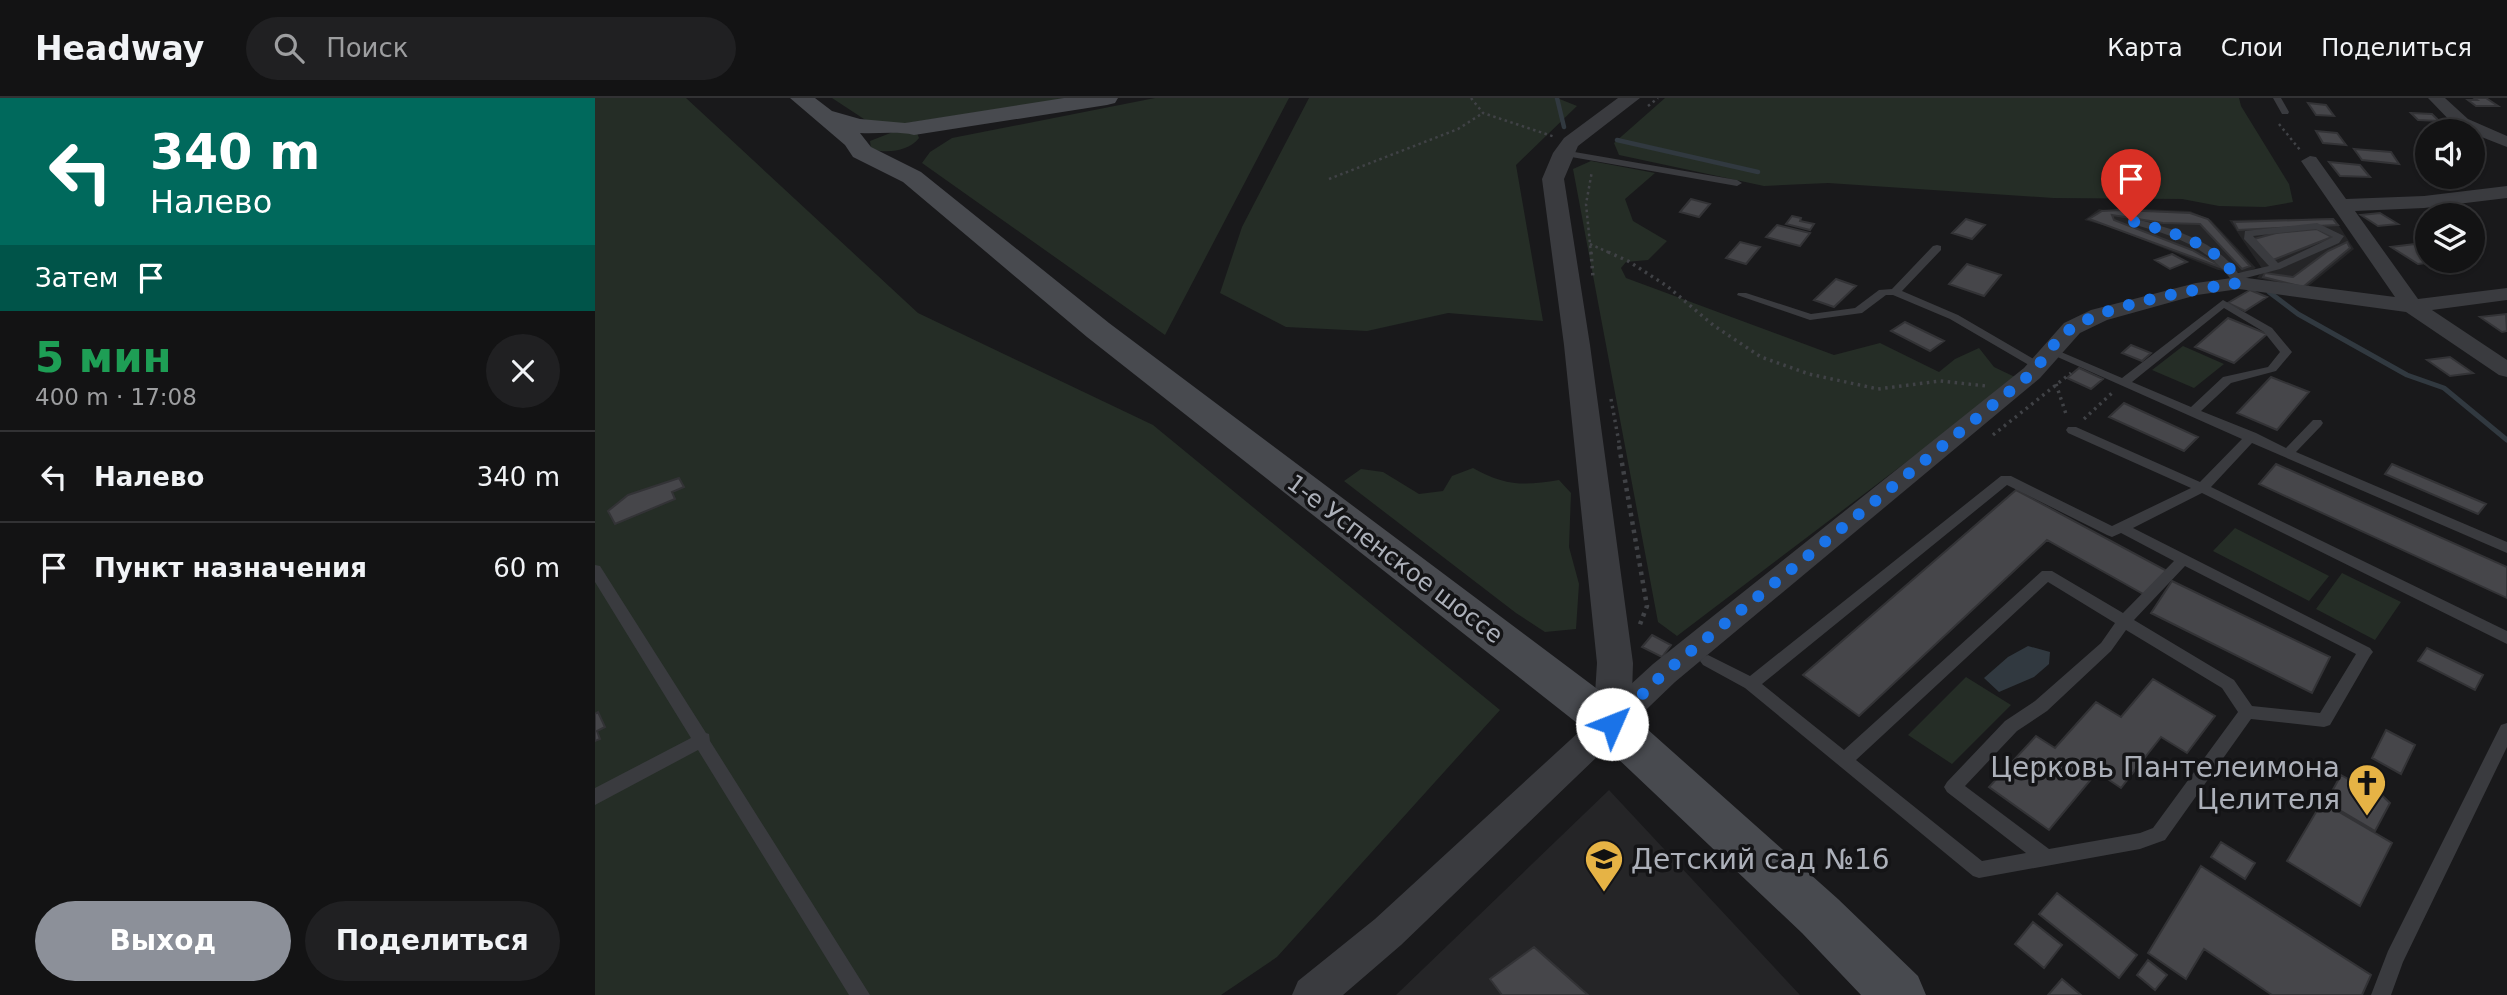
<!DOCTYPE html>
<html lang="ru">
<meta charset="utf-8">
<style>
:root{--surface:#131314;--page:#202022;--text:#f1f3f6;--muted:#9d9ea0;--line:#323234;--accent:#8c9099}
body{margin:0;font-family:"DejaVu Sans",sans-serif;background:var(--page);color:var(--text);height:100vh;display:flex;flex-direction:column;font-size:26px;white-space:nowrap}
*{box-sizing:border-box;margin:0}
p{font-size:23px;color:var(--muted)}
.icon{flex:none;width:38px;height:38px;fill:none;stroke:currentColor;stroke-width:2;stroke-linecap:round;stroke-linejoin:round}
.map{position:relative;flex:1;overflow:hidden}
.sheet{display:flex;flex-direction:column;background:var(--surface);width:595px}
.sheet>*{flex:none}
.hud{background:#00695c;color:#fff;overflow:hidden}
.fabs{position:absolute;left:1820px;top:21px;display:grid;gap:14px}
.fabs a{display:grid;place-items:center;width:70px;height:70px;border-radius:50%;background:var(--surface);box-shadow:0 2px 5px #0004,0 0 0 2px var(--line);font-size:35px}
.pin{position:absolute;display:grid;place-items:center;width:60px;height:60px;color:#fff;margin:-72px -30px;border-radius:50% 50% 50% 0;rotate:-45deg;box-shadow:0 0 7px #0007}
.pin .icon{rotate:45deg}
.me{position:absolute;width:77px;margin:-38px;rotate:46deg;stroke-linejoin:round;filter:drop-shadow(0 0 5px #0008)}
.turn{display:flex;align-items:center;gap:24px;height:147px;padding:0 35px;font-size:32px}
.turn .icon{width:91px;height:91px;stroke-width:2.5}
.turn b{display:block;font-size:49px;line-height:60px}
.then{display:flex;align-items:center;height:66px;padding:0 35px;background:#0003;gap:14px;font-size:26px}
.round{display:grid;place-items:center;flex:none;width:74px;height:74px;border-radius:37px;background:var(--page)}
.headline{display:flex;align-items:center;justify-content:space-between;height:119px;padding:0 35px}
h1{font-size:42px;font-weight:800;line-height:52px;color:#1e9e55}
.cta{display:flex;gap:14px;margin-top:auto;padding:14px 35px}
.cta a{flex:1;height:80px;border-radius:42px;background:var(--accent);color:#fff;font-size:28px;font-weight:800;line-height:80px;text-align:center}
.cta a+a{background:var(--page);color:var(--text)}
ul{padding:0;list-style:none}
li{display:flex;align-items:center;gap:21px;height:91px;padding:0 35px;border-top:2px solid var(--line)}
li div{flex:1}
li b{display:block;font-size:26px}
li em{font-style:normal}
header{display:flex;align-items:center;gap:42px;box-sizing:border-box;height:98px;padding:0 35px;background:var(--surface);border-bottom:2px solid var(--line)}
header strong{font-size:33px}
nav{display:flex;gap:38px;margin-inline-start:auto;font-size:24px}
.search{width:490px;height:63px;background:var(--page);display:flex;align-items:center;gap:18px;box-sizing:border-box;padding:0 24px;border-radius:38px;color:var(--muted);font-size:26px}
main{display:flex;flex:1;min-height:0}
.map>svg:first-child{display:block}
</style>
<header>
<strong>Headway</strong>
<div class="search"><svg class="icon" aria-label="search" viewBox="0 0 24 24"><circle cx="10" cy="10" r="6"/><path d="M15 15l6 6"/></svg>Поиск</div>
<nav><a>Карта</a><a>Слои</a><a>Поделиться</a></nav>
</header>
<main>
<section class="sheet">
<div class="hud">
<div class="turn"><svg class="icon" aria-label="left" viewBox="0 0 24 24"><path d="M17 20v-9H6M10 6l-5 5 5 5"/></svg><div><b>340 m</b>Налево</div></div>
<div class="then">Затем<svg class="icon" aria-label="arrive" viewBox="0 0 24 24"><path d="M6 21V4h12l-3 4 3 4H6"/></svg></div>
</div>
<div class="headline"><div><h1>5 мин</h1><p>400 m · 17:08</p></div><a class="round"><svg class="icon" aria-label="close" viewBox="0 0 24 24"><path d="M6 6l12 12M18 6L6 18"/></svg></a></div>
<ul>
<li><svg class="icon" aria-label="left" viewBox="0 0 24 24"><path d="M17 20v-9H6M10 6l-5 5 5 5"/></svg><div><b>Налево</b></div><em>340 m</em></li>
<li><svg class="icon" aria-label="arrive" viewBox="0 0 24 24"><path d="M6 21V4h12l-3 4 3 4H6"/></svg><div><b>Пункт назначения</b></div><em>60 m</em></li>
</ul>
<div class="cta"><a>Выход</a><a>Поделиться</a></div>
</section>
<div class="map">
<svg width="1912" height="897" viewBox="0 0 1912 897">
<rect width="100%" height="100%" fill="#19191b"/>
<!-- built -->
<path fill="#252527" d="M 1524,110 L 1595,113 L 1616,122 L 1661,170 L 1650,175 L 1623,172 L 1515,129 L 1489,122 L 1504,111 L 1516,113 Z
M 1739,120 L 1759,151 L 1710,191 L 1662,180 L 1668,172 L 1634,122 Z
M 1014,692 L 1205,897 L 801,897 Z"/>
<!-- green -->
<path fill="#252d26" d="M 0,0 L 91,0 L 323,215 L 558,327 L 905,612 L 682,859 L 626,897 L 0,897 Z
M 237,0 L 475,0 L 306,26 L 272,23 Z
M 560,0 L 694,0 L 570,237 L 327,65 L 335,54 L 357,40 Z
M 714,0 L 962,0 L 982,8 L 921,67 L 948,223 L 853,215 L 772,233 L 691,229 L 625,195 L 647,129 Z
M 1070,0 L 1644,0 L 1646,8 L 1694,86 L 1698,104 L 1670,109 L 1624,108 L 1587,101 L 1458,100 L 1233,85 L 1169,88 L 1024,57 L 1019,45 Z
M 298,34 L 322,35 L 324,40 C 314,53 292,56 276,51 L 275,43 Z
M 996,63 L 1060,75 L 1030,101 L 1038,123 L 1072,143 L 1053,162 L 1031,164 L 1026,170 L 1031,180 L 1239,257 L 1285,245 L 1344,274 L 1360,261 L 1384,250 L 1399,269 L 1422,280 L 1082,538 L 1063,524 L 978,71 Z
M 1588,248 L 1629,266 L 1599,290 L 1557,272 Z
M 878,370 C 910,388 929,388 964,382 L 976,395 L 974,449 L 984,486 L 981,531 L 950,534 L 921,515 L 749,383 L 766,371 L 788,374 L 824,396 L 848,393 L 857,378 Z
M 1640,430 L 1734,478 L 1714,503 L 1618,453 Z
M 1747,475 L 1806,504 L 1780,542 L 1721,511 Z
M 1371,579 L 1416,607 L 1357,666 L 1313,637 Z"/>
<!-- water -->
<path fill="#313940" d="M 1433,548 L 1455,554 L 1454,566 L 1439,579 L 1404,594 L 1389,580 L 1413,559 Z"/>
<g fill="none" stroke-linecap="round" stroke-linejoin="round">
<!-- stream-far1 -->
<path stroke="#313940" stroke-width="4.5" d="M 962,0 L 969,29
M 1022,42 L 1163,74"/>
<!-- stream -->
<path stroke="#313940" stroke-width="5" d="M 1674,194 L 1703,216 L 1812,277 L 1849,290 L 1912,342"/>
</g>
<!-- building -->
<path fill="#46464a" stroke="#333336" stroke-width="2" d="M 1879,0 L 1891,0 L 1903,8 L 1881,8 L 1873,2 L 1882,2 Z
M 1713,5 L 1731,7 L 1739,18 L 1721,17 Z
M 1816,15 L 1837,16 L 1844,23 L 1823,22 Z
M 1721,33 L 1742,35 L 1751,47 L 1728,45 Z
M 1759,51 L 1796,54 L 1804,66 L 1767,62 Z
M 1734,64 L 1765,67 L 1775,79 L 1745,78 Z
M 1096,101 L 1115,106 L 1104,119 L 1085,114 Z
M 1526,112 L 1595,115 L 1613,121 L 1655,168 L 1647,171 L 1605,126 L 1568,125 L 1517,117 L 1519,122 L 1597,152 L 1633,172 L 1494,121 L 1507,113 Z
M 1785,115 L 1803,126 L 1783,128 L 1766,117 Z
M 1197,118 L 1206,120 L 1205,123 L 1219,126 L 1215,132 L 1191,126 Z
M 1371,121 L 1390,127 L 1377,141 L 1357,135 Z
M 1738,121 L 1743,127 L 1643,132 L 1639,124 Z
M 1182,127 L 1215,135 L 1205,148 L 1171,139 Z
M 1722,131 L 1737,139 L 1678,162 L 1659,141 L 1681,135 Z
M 1145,144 L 1165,149 L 1151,166 L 1131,160 Z
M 1752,144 L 1755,150 L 1708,189 L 1668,179 L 1670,175 L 1698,179 L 1733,153 Z
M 1828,145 L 1832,147 L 1832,163 L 1848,163 L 1823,166 L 1796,149 Z
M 1577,156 L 1592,164 L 1575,171 L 1560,162 Z
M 1372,166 L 1406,177 L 1389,198 L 1354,186 Z
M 1241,181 L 1261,188 L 1239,209 L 1219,202 Z
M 1655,192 L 1672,199 L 1650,213 L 1633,205 Z
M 1911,216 L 1912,233 L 1907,234 L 1885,219 Z
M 1633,220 L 1672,236 L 1639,265 L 1600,249 Z
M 1310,224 L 1349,243 L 1335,253 L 1296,233 Z
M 1536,247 L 1556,255 L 1547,263 L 1527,255 Z
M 1855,259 L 1878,275 L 1855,278 L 1832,262 Z
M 1484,270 L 1508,281 L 1496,291 L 1472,280 Z
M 1676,279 L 1714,294 L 1682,332 L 1642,315 Z
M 1529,305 L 1603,339 L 1589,353 L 1514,319 Z
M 1681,366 L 1912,469 L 1912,500 L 1664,386 Z
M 1797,366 L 1891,406 L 1883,416 L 1790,376 Z
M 84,380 L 89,389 L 77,394 L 80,401 L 20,426 L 13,413 L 33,397 Z
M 1421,392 L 1572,473 L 1550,497 L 1452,442 L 1264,618 L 1208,577 Z
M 1577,483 L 1735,559 L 1717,595 L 1556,515 Z
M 1057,537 L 1076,547 L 1067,559 L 1047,549 Z
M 1832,550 L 1888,577 L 1880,592 L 1823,563 Z
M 1558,581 L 1620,618 L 1592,655 L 1566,639 L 1526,690 L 1502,674 L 1454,732 L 1394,689 L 1441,638 L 1460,650 L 1501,604 L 1526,619 Z
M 3,614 L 10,629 L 2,633 L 5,641 L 0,643 L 0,616 Z
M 1791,632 L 1820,647 L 1806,676 L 1777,660 Z
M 1746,677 L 1755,682 L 1765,682 L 1775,686 L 1795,705 L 1780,733 L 1731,704 Z
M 1727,704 L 1797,745 L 1765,808 L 1692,763 Z
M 1626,744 L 1660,765 L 1650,781 L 1616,759 Z
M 1606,768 L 1776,877 L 1767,897 L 1677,897 L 1609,851 L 1591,881 L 1553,855 Z
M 1462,795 L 1542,857 L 1524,880 L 1444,816 Z
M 1438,824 L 1467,847 L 1449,870 L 1420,846 Z
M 939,849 L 993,897 L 907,897 L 895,881 Z
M 1553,862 L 1572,877 L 1560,892 L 1542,877 Z
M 1467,881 L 1486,897 L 1453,897 Z"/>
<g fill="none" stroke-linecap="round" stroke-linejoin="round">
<!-- path-far2 -->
<path stroke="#404246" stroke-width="2.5" stroke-dasharray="2.5 3.5" stroke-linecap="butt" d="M 876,0 L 888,15 L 960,39
M 1053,8 L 1063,0
M 1684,26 L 1705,52
M 734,81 L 863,31 L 888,15
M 995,146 L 1017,156
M 996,156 L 991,106 L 997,73"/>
<!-- path-far1 -->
<path stroke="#404246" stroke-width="3.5" stroke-dasharray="2.5 4.5" stroke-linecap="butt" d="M 996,154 L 998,179
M 1013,154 L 1033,163 L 1072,188 L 1118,227 L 1166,259 L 1214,276 L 1283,291 L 1345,283 L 1391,288
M 1461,286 L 1472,319
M 1016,301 L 1025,350
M 1489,321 L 1518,294
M 1398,337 L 1476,275"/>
<!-- path -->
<path stroke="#404246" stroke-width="4.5" stroke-dasharray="3.5 5" stroke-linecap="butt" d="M 1024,348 L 1052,508 L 1044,529"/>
<!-- service -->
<path fill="#3a3b3f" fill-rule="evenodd" d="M 1678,0 L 1686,0 L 1694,14 L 1693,16 L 1687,16 Z
M 968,52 L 1142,82 L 1147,85 L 1142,88 L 965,57 L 964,55 Z
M 1533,121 C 1541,120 1551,124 1559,126 C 1590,135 1624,147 1643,175 L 1674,168 L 1649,141 L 1650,133 L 1722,125 L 1749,138 L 1744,145 L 1685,171 L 1647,181 L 1649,185 L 1644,188 L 1640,187 C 1613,147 1577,137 1533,125 ZM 1721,131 L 1738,139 L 1683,165 L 1658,138 Z
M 1342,147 L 1346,148 L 1346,152 L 1307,193 L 1363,217 L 1447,266 L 1447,270 L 1439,270 L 1355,221 L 1298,197 L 1291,197 L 1267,215 L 1215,222 L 1142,197 L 1143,195 L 1151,195 L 1216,216 L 1260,210 L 1284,192 L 1297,191 L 1338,148 Z
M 1628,202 L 1677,230 L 1697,254 L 1681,273 L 1636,285 L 1606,313 L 1661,335 L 1691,350 L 1718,322 L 1726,322 L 1728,325 L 1726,328 L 1701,354 L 1912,444 L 1912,455 L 1657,345 L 1616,389 L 1912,533 L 1912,546 L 1607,395 L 1538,430 L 1775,550 L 1778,554 L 1775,558 L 1735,627 L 1729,629 L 1656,621 L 1570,742 L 1545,751 L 1384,780 L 1378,778 L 1150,590 L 1108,567 L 1105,563 L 1108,559 L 1113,557 L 1155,578 L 1406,378 L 1416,378 L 1517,428 L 1596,390 L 1473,335 L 1471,332 L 1473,329 L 1481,329 L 1605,384 L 1647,341 L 1449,253 L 1455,250 L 1459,251 L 1527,280 ZM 1629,210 L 1669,234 L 1685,254 L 1673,269 L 1628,279 L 1596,309 L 1537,284 ZM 1412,387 L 1512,437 L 1517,439 L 1526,435 L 1579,463 L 1528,515 L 1457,473 L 1447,473 L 1249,652 L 1167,586 ZM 1590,468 L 1761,556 L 1725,615 L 1657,608 L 1639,582 L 1539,522 ZM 1453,484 L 1520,525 L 1506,545 L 1440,603 L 1410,623 L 1352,684 L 1349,689 L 1352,694 L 1431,755 L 1387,763 L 1261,662 ZM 1531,532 L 1627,590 L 1643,614 L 1558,730 L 1545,735 L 1454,751 L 1370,688 L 1422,633 L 1452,613 L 1516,553 Z
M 0,467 L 5,468 L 111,635 L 114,636 L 115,643 L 275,897 L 254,897 L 103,652 L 0,707 L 0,690 L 96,640 L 0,484 Z
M 1912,625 L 1912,649 L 1808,864 L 1796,897 L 1776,897 L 1793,853 L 1906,627 Z"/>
<!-- minor -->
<path fill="#3a3b3f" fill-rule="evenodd" d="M 1833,0 L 1850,0 L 1873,21 L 1912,38 L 1912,49 L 1861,29 Z
M 1715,58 L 1721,59 L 1751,101 L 1829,98 L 1912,88 L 1912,100 L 1829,110 L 1760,113 L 1823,201 L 1912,190 L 1912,202 L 1837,212 L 1912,262 L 1912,279 L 1904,277 L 1811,214 L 1644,191 L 1602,197 L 1512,222 L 1485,235 L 1445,280 L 1080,584 L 806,847 L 748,897 L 697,897 L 703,883 L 780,821 L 1058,566 L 1429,270 L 1469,225 L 1496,212 L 1601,185 L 1644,179 L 1800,199 L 1706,63 Z"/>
<!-- tertiary -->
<path fill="#3a3b3f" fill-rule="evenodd" d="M 1023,0 L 1045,0 L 983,48 L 969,81 L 995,247 L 1038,565 L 1036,627 L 1031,638 L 1017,643 L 1003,638 L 998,627 L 1002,565 L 969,247 L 947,81 L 958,55 L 969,40 Z"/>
<!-- secondary -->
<path fill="#484a4f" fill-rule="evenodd" d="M 195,0 L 220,0 L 237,13 L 265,21 L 310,25 L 469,0 L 523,0 L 520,5 L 512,7 L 319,37 C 303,33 282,36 265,35 L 276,49 L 326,74 L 514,225 L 1033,614 L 1243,801 L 1323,878 L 1331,897 L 1266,897 L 1207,835 L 1001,640 L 492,239 L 308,84 L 258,59 L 250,47 Z"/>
</g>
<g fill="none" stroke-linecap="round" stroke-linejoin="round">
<!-- route -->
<path stroke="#1a73e8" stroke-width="12" stroke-dasharray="0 21.6" d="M 1017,626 L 1069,575 L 1437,275 C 1450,260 1460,241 1477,230 C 1513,206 1600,191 1644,185 C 1624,145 1576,134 1536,123"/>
</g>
<!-- icons -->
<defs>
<g id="church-pin" transform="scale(2.0125)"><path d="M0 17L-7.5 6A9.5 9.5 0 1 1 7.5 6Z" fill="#e6b345" stroke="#141416"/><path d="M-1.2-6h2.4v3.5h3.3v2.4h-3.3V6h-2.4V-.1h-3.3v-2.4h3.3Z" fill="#111"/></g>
<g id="school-pin" transform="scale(2.0125)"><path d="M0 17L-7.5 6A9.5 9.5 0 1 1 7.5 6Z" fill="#e6b345" stroke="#141416"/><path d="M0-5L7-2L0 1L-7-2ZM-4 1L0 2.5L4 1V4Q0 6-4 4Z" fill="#111"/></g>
</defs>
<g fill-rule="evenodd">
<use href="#church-pin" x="1772" y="685"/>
<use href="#school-pin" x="1009" y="761"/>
</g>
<g text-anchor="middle" stroke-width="7" stroke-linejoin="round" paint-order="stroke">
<!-- street labels -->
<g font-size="24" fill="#acb0b9" stroke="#141416">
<text transform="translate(800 461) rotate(37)" y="8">1-е Успенское шоссе</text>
</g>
<!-- near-poi labels -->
<g font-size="28" fill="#acb0b9" stroke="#141416" text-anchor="end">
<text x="1745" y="679">Церковь Пантелеимона<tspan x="1745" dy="32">Целителя</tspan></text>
<text x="1036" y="771" text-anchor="start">Детский сад №16</text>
</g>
</g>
</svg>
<div class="fabs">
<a><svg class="icon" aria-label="sound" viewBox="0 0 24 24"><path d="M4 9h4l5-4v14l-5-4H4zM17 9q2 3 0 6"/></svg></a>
<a><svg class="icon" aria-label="layers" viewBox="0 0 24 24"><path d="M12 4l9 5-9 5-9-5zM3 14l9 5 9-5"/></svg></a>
</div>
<div class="pin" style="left:1536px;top:123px;background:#d93025"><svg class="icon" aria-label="arrive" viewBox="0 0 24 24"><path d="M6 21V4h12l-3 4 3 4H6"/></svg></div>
<svg class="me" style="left:1017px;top:626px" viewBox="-20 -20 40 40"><circle r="19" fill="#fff"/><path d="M0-13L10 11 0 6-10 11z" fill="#1a73e8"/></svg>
</div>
</main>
